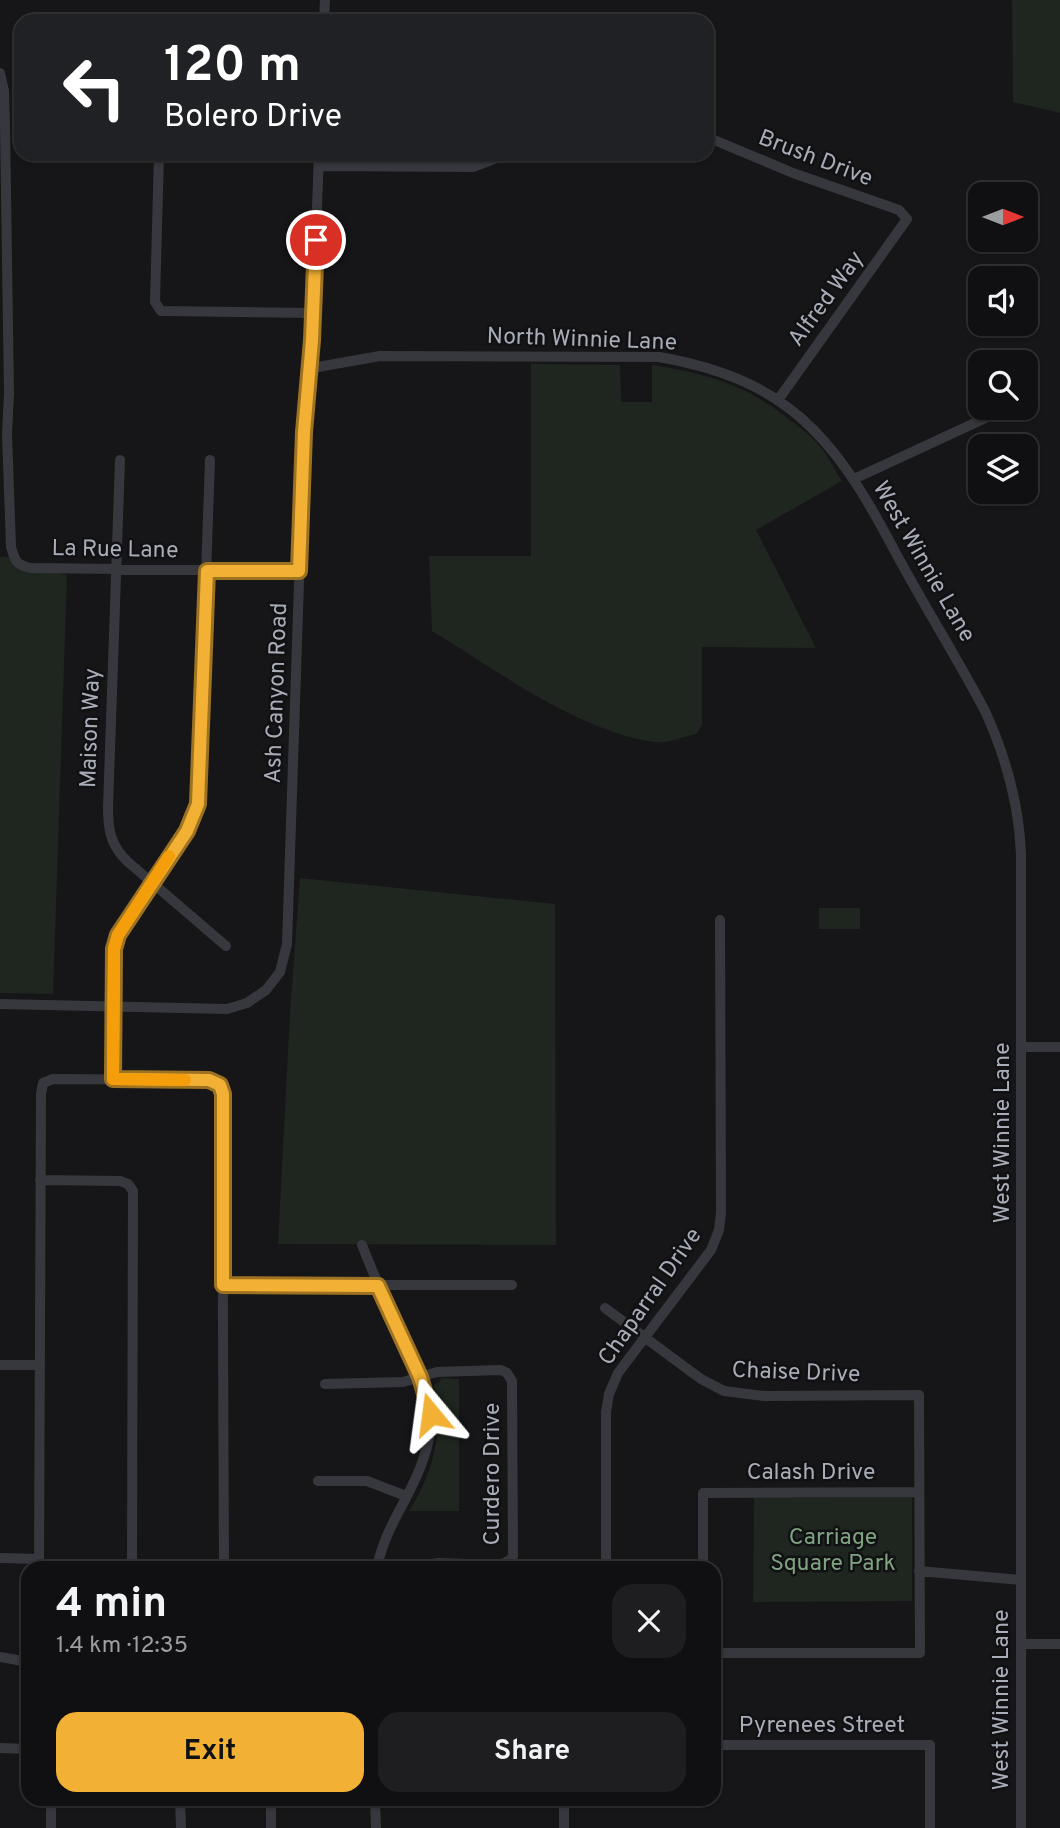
<!DOCTYPE html>
<meta charset="utf-8">
<style>
:root{--surface:#101012;--page:#1e1e20;--text:#f1f3f6;--muted:#9c9d9f;--line:#303032;--accent:#f2b134}
body{margin:0;font-family:Overpass,sans-serif;background:var(--page);color:var(--text);height:100vh;display:flex;flex-direction:column;font-size:26px;white-space:nowrap}
*{box-sizing:border-box;margin:0}
p{font-size:23px;color:var(--muted)}
.icon{flex:none;width:38px;height:38px;fill:none;stroke:currentColor;stroke-width:2;stroke-linecap:round;stroke-linejoin:round}
.map{position:relative;flex:1;overflow:hidden}
.panel{position:absolute;left:21px;top:1561px;width:700px;height:245px;display:flex;flex-direction:column;background:var(--surface);border-radius:21px;box-shadow:0 2px 5px #0004,0 0 0 2px var(--line)}
.panel>*{flex:none}
.hud{position:absolute;left:14px;top:14px;width:700px;height:147px;border-radius:21px;box-shadow:0 2px 5px #0004,0 0 0 2px var(--line);background:#202124;color:#fff;overflow:hidden}
.needle{width:46px;rotate:90deg}
.controls{position:absolute;left:968px;top:182px;display:grid;gap:14px}
.controls a{display:grid;place-items:center;width:70px;height:70px;border-radius:14px;background:var(--surface);box-shadow:0 2px 5px #0004,0 0 0 2px var(--line);font-size:35px}
.pin{position:absolute;display:grid;place-items:center;width:60px;height:60px;color:#fff;margin:-30px;border:4px solid #fff;border-radius:50%;box-shadow:0 2px 7px #0007}
.me{position:absolute;width:77px;margin:-38px;rotate:344deg;stroke-linejoin:round;filter:drop-shadow(0 0 5px #0008)}
.turn{display:flex;align-items:center;gap:24px;height:147px;padding:0 35px;font-size:32px}
.turn .icon{width:91px;height:91px;stroke-width:2.5}
.turn b{display:block;font-size:49px;line-height:60px}
.round{display:grid;place-items:center;flex:none;width:74px;height:74px;border-radius:21px;background:var(--page)}
.summary{display:flex;align-items:center;justify-content:space-between;height:119px;padding:0 35px}
h1{font-size:42px;font-weight:700;line-height:52px}
.primary-button{display:flex;gap:14px;margin-top:auto;padding:14px 35px}
.primary-button a{flex:1;height:80px;border-radius:21px;background:var(--accent);color:#111;font-size:28px;font-weight:700;line-height:80px;text-align:center}
.primary-button a+a{background:var(--page);color:var(--text)}
.map>svg:first-child{display:block}
</style>
<div class="map">
<svg width="1060" height="1828" viewBox="0 0 1060 1828">
<rect width="100%" height="100%" fill="#161618"/>
<!-- green -->
<path fill="#1e261f" d="M 1012,0 L 1060,0 L 1060,113 L 1013,102 Z
M 531,364 L 620,365 L 621,402 L 652,402 L 652,365 C 706,373 747,385 790,420 C 801,428 814,438 822,449 C 830,459 835,471 842,481 L 756,530 L 816,648 L 702,647 L 702,725 L 696,734 C 683,737 666,744 654,742 C 576,730 498,671 432,631 L 429,556 L 531,556 Z
M 0,557 L 13,557 L 31,568 L 67,575 L 53,994 L 0,993 Z
M 300,878 L 555,904 L 556,1245 L 278,1244 L 290,1013 Z
M 819,908 L 860,908 L 860,929 L 819,929 Z
M 441,1378 L 459,1379 L 459,1511 L 409,1511 C 433,1474 444,1430 434,1386 L 435,1384 L 439,1383 Z
M 912,1497 L 912,1601 L 753,1602 L 754,1498 Z"/>
<g fill="none" stroke-linecap="round" stroke-linejoin="round">
<!-- minor -->
<path stroke="#37383d" stroke-width="10" d="M 324,21 L 325,0
M 0,73 L 4,91 L 5,125 L 9,393 L 7,434 L 11,547 C 15,561 16,565 31,568 L 299,571
M 707,137 L 793,173 L 899,210 L 907,219 L 778,400
M 159,154 L 155,302 L 161,311 L 313,313
M 319,166 L 473,167 L 507,154
M 309,366 L 318,367 L 380,356 L 659,357 C 786,379 833,435 891,544 C 921,601 955,654 985,711 C 1006,757 1019,803 1021,854 L 1021,1828
M 120,460 L 108,808 C 108,831 111,846 128,862 L 226,946
M 854,479 L 1007,408
M 0,1004 L 227,1009 L 247,1003 L 266,990 L 280,972 L 287,944 L 304,432 L 312,340 L 319,154
M 1022,1047 L 1060,1047
M 113,1079 L 114,949 L 118,935 L 187,831 L 198,804 L 210,460
M 40,1180 L 120,1181 L 128,1184 L 133,1191 L 132,1568
M 362,1245 C 373,1273 385,1301 398,1328 C 410,1355 427,1383 431,1413 C 432,1427 428,1447 423,1460 C 410,1499 385,1526 377,1568
M 223,1285 L 512,1285
M 605,1308 L 701,1379 L 724,1391 L 764,1396 L 919,1395 L 920,1653 L 714,1653
M 0,1365 L 40,1365
M 325,1384 L 403,1382 L 437,1372 L 501,1370 L 507,1373 L 512,1381 L 513,1556 L 510,1560 L 500,1565 L 439,1563 L 405,1568
M 318,1481 L 367,1481 L 406,1496
M 0,1558 L 39,1559
M 39,1568 L 41,1094 L 43,1083 L 53,1079 L 209,1080 L 217,1083 L 222,1089 L 224,1568
M 606,1568 L 606,1412 L 609,1394 L 618,1373 L 711,1250 L 719,1230 L 721,1213 L 720,920
M 703,1568 L 703,1493 L 919,1492
M 919,1571 L 1020,1580
M 1021,1644 L 1060,1644
M 0,1657 L 28,1662
M 714,1745 L 930,1745 L 930,1828
M 0,1748 L 28,1749
M 180,1799 L 181,1828
M 271,1799 L 271,1828
M 375,1799 L 376,1828
M 51,1828 L 51,1799
M 564,1828 L 564,1799"/>
</g>
<g fill="none" stroke-linecap="round" stroke-linejoin="round">
<!-- route casing -->
<g stroke="#9d7322" stroke-width="18">
<path id="route" d="M 316,240 L 312,340 L 304,432 L 299,571 L 207,571 L 198,804 L 187,831 L 118,935 L 114,949 L 113,1079 L 209,1080 L 220,1085 L 223,1094 L 223,1285 L 378,1286 L 420,1377 L 431,1414"/>
</g>
<!-- route -->
<use href="#route" stroke="#f2b134" stroke-width="12"/>
<!-- slow -->
<path stroke="#f59e0b" stroke-width="12" d="M 169,856 L 118,935 L 114,949 L 113,1079 L 185,1080"/>
</g>
<g text-anchor="middle" stroke-width="5" stroke-linejoin="round" paint-order="stroke">
<!-- street labels -->
<g font-size="23" fill="#a8adb8" stroke="#111113">
<text transform="translate(816 157) rotate(21)" y="8">Brush Drive</text>
<text transform="translate(825 298) rotate(-54)" y="8">Alfred Way</text>
<text transform="translate(582 338) rotate(2)" y="8">North Winnie Lane</text>
<text transform="translate(115 548) rotate(1)" y="8">La Rue Lane</text>
<text transform="translate(925 561) rotate(60)" y="8">West Winnie Lane</text>
<text transform="translate(275 693) rotate(-88)" y="8">Ash Canyon Road</text>
<text transform="translate(89 728) rotate(-88)" y="8">Maison Way</text>
<text transform="translate(1001 1133) rotate(-90)" y="8">West Winnie Lane</text>
<text transform="translate(649 1296) rotate(-55)" y="8">Chaparral Drive</text>
<text transform="translate(796 1371) rotate(2)" y="8">Chaise Drive</text>
<text x="811" y="1479">Calash Drive</text>
<text transform="translate(491 1474) rotate(-90)" y="8">Curdero Drive</text>
<text transform="translate(1000 1700) rotate(-90)" y="8">West Winnie Lane</text>
<text x="822" y="1732">Pyrenees Street</text>
</g>
<!-- park labels -->
<g font-size="23" fill="#7fa381" stroke="#111113">
<text x="833" y="1544">Carriage<tspan x="833" dy="26">Square Park</tspan></text>
</g>
</g>
</svg>
<div class="controls">
<a><svg class="needle" viewBox="-14 -14 28 28"><path d="M0-13l5 13h-10z" fill="#e53935"/><path d="M0 13l5-13h-10z" fill="#9c9d9f"/></svg></a>
<a><svg class="icon" aria-label="sound" viewBox="0 0 24 24"><path d="M4 9h4l5-4v14l-5-4H4zM17 9q2 3 0 6"/></svg></a>
<a><svg class="icon" aria-label="search" viewBox="0 0 24 24"><circle cx="10" cy="10" r="6"/><path d="M15 15l6 6"/></svg></a>
<a><svg class="icon" aria-label="layers" viewBox="0 0 24 24"><path d="M12 4l9 5-9 5-9-5zM3 14l9 5 9-5"/></svg></a>
</div>
<div class="pin" style="left:316px;top:240px;background:#d93025"><svg class="icon" aria-label="arrive" viewBox="0 0 24 24"><path d="M6 21V4h12l-3 4 3 4H6"/></svg></div>
<svg class="me" style="left:431px;top:1414px" viewBox="-20 -20 40 40"><path d="M0-17L14 15 0 8-14 15z" fill="#f2b134" stroke="#fff" stroke-width="4"/></svg>
<div class="hud">
<div class="turn"><svg class="icon" aria-label="left" viewBox="0 0 24 24"><path d="M17 20v-9H6M10 6l-5 5 5 5"/></svg><div><b>120 m</b>Bolero Drive</div></div>
</div>
<section class="panel">
<div class="summary"><div><h1>4 min</h1><p>1.4 km · 12:35</p></div><a class="round"><svg class="icon" aria-label="close" viewBox="0 0 24 24"><path d="M6 6l12 12M18 6L6 18"/></svg></a></div>
<div class="primary-button"><a>Exit</a><a>Share</a></div>
</section>
</div>
